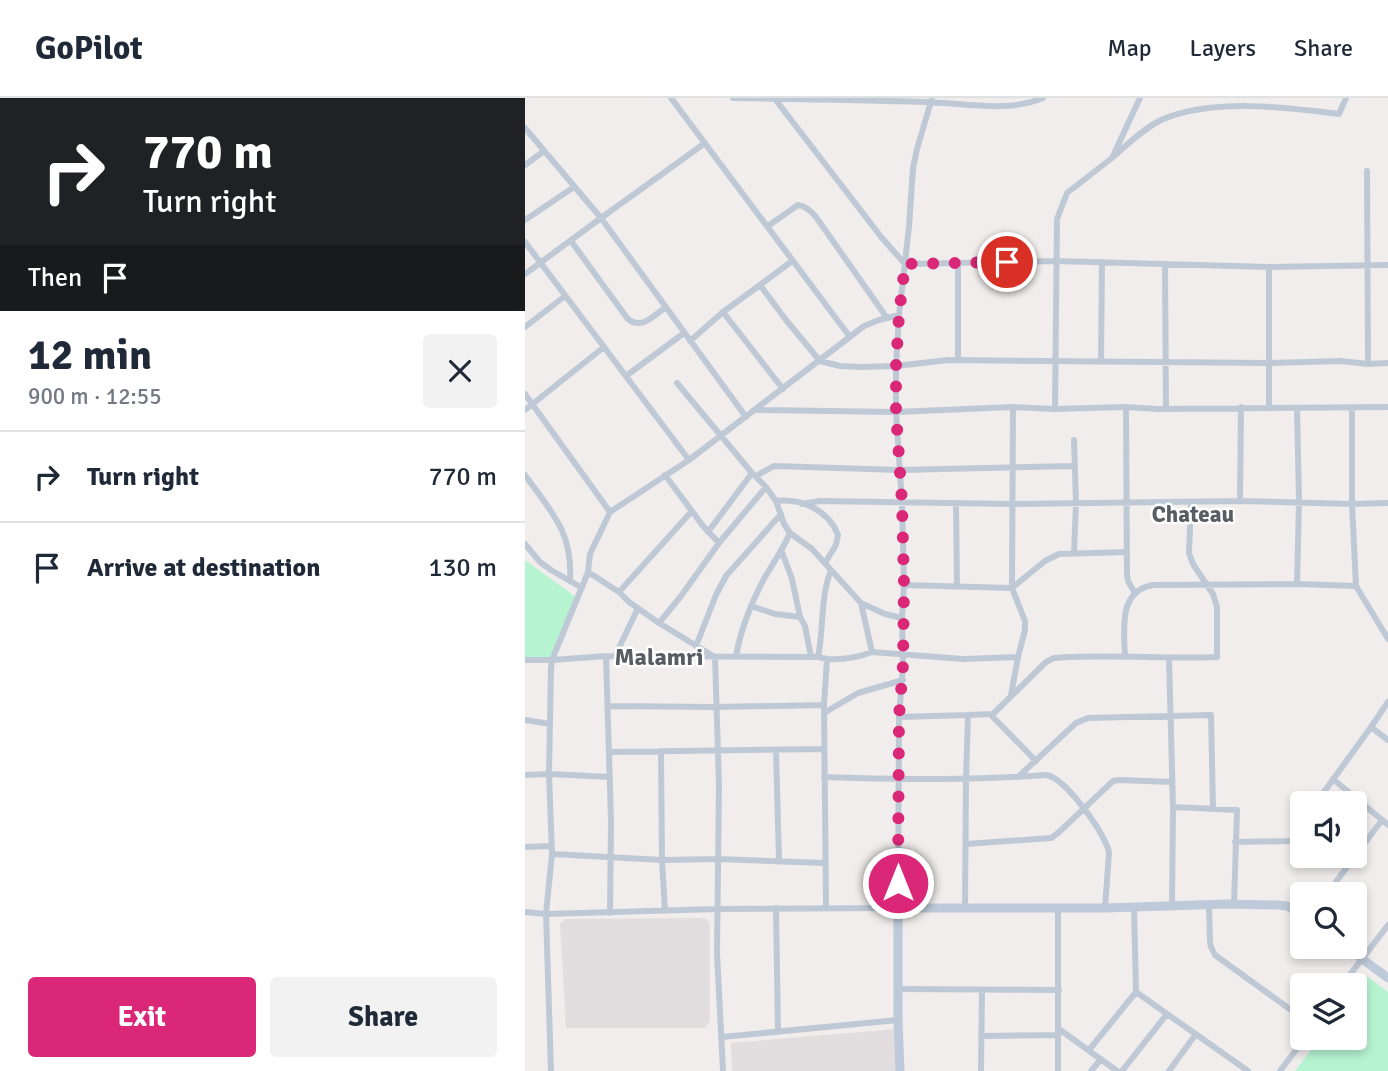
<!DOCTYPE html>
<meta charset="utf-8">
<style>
:root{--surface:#fff;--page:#f2f2f3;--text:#1f2937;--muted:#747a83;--line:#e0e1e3;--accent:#db2777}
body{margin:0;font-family:Signika,sans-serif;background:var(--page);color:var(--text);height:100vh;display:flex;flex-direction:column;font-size:26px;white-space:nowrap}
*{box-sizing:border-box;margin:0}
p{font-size:23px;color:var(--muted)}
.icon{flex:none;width:38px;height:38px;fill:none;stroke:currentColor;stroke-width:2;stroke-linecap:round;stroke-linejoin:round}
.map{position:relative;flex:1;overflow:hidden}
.panel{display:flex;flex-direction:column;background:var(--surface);width:525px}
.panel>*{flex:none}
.guide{background:#202124;color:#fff;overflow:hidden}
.controls{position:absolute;left:765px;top:693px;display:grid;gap:14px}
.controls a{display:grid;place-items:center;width:77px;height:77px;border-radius:7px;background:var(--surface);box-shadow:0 4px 10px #0003;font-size:35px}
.pin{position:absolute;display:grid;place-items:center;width:60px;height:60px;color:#fff;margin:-30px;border:4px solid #fff;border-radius:50%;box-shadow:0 2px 7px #0007}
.me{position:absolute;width:77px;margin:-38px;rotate:0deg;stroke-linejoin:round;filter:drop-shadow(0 0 5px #0008)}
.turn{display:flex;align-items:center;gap:24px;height:147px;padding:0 28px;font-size:32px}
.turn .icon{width:91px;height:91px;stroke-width:2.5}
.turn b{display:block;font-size:49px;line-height:60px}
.then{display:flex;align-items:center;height:66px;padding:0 28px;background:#0003;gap:14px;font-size:26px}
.round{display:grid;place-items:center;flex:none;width:74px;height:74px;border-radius:7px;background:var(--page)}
.head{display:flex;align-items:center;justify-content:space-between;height:119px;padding:0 28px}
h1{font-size:42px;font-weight:700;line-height:52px}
.action{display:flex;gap:14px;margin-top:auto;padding:14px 28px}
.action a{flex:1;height:80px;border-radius:7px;background:var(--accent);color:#fff;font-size:28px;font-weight:700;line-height:80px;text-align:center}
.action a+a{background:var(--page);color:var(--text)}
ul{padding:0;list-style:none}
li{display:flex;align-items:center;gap:21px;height:91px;padding:0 28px;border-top:2px solid var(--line)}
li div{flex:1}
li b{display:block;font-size:26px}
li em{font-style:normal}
header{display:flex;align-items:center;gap:42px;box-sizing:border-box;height:98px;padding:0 35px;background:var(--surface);border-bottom:2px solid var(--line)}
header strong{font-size:33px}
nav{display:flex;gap:38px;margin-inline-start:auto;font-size:24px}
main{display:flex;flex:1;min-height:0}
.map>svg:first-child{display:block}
</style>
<header>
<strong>GoPilot</strong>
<nav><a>Map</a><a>Layers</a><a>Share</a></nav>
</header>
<main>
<section class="panel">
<div class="guide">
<div class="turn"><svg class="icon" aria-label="right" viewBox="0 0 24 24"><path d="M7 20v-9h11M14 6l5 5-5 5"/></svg><div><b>770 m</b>Turn right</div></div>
<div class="then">Then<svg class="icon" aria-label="arrive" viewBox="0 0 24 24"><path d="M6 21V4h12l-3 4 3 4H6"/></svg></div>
</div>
<div class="head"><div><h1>12 min</h1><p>900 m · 12:55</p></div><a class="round"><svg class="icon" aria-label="close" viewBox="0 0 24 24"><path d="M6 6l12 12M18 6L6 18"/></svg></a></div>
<ul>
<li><svg class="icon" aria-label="right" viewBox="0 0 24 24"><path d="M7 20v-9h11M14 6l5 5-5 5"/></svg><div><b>Turn right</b></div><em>770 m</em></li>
<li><svg class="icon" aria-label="arrive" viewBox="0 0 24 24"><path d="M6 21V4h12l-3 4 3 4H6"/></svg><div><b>Arrive at destination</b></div><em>130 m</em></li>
</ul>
<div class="action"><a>Exit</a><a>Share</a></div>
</section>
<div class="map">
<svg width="863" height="973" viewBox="0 0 863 973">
<rect width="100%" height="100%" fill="#f1eded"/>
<!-- education -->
<path fill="#e2dedf" d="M 180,820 L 185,825 L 185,923 L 180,930 L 41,930 L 35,826 L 40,821 Z
M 371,931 L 371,973 L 207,973 L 206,945 Z"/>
<!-- green -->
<path fill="#b6f4d1" d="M 0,462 L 55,502 L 27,559 L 0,560 Z
M 842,878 L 863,894 L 863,973 L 770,973 L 795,940 L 830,940 L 830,894 Z"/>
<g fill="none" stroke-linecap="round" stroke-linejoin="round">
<!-- street -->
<path stroke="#bfc9d5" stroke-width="6" d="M 146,0 L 325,239
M 208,0 C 272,1 337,2 401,4 C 440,5 482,15 518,0
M 250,1 L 357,140 L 380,166 L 531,163 L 744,169 L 863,167
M 0,30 L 76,120 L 180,45
M 588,59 C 603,46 618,31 636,22 C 687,0 759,9 814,16 L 821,0
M 0,67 L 19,53
M 842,73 L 843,266
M 0,122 L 49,89
M 243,128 L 273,107 C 281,108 286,113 291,119 L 362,220
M 46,143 L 102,220 C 116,233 128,218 141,209
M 0,144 L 164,362
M 267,163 L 235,187 L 261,222 L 295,263 L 315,268 L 335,269 L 371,268 L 423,262 L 744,265 L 816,263 L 843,266 L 863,265
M 640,166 L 641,311
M 0,176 L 76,120 L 221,319
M 198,214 L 258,291
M 0,229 L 40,198
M 165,243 L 198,214 L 235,187
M 433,262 L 433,165
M 576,264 L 577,164
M 101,278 L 159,235
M 152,285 L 227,375 L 241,389 L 251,403 L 259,426 L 265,435 L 287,451 L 336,505 L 360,516 L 377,520
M 0,296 L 85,414
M 601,309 L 602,477 L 603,483 L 610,495
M 744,309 L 744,169
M 772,310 L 774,404 L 772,486
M 827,310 L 827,406 L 831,488 L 863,541
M 530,311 L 532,121 L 542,95 L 587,60 L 615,0
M 0,312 L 79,249
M 232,312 L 371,314 L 488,309 L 530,311 L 601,309 L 632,311 L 863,309
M 0,377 C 27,415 48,434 45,483
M 140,377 L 178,428 L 194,445
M 231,378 L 249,368 L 375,372 L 550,368
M 251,403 C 276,400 304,412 313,437 L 311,447 L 300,465
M 715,403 L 716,309
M 277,406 L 295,403 L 487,406 L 715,403 L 827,406 L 863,405
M 431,406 L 432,489
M 183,434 L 227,375
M 0,446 L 15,464 L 26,472 L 57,490
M 257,454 L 267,481 L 275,519 L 280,528 L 286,559
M 549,455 L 551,405 L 549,342
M 63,474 L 94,494 L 104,504 L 134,525 L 188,558
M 379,487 L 487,490 L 520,463 L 534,456 L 602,454
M 94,494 L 167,413
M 336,505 L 347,554
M 226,508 L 250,516 L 275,519
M 134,525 L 156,498 L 194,445 L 241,389
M 171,548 L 191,497 L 201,478 L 256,416
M 81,558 L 86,723 L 85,815
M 90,558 L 113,510
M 211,558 C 216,530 226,505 240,479 C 249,464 258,451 265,435
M 190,559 L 194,687 L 192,855 L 198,973
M 600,559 C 599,531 593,493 628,487 L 772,486 L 831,488
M 644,560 L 648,709
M 302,561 C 319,562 332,560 347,554 L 438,561 L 493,559
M 0,562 L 27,562 L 81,558 L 293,559
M 486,597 L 493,559 L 500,532 L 500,523 L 487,490 L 488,309
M 83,608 L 191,609 L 299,607
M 299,615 L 333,595 L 378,582
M 466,617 L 511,663
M 374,619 L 443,617
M 0,622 L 25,626
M 846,629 L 863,604
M 251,652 L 254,763
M 136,653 L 137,762 L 140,813
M 85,654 L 299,651
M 0,677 L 24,676 L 85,679
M 299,679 C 375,682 446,682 522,677 C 542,682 575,730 583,750 L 584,755 L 580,810
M 493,679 L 551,625 L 563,620 L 686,617 L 688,710
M 808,681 L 863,727
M 791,705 L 846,629 L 863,642
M 710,744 L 766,743 L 777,726
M 441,746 L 526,740 L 533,735 L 588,683 L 594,682 L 647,684
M 0,749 L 26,748
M 27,756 L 137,762 L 193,761 L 300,765
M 802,796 L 857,722
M 647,808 L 648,709 L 712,712 L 709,806
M 684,808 L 685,844 L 686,849 L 690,857 L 777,920
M 251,810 L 253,934
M 301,810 L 299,607 L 302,561 L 293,559 C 299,530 295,500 306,472
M 533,810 L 533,973
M 440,811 L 441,682 L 443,617 L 468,616 L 521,564 L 529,560 C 584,556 638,561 692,559 L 692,509 L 688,496 L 668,466 L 664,455 L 666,405
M 0,814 L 21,816 L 192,811 L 373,810 L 374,619 L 378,567 L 377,520 L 379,487 L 377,405 L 371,314 L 371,268 L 374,217 L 384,129 L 388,70 L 392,51 L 407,0
M 817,887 L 863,827
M 373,891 L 534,892
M 611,894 L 723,973
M 534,931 L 592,973
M 456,938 L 533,937
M 197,939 L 373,922
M 564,952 L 611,894 L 609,809
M 26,973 L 21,816 L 27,756 L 24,676 L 26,570 L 27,562 L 63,474 L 65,456 L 85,414 L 164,362 L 339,228 L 354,222 L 374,217
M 456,973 L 457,892
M 566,973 L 576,961
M 597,973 L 642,916
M 644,973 L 671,936
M 755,973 L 780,940"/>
<!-- secondary -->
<path stroke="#becad9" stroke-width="9" d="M 821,849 L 863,880
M 375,973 L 373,922 L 373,810 L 580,810 L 701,806 L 753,807 L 762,808 L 777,817"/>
</g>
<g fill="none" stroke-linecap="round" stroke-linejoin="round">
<!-- route -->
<path stroke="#db2777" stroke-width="12" stroke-dasharray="0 21.6" d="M 373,785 L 374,619 L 378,567 L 379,486 L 377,405 L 371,314 L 371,268 L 374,217 L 380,166 L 482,164"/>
</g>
<g text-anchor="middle" stroke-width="5" stroke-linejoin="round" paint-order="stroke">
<!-- neighbourhood labels -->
<g font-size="23" font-weight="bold" fill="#595d63" stroke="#fff">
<text x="668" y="424">Chateau</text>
</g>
<!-- quarter labels -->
<g font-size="24" font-weight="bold" fill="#595d63" stroke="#fff">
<text x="134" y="567">Malamri</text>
</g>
</g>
</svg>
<div class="controls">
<a><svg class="icon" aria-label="sound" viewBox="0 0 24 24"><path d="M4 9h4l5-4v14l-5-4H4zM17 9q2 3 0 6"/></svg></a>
<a><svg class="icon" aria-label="search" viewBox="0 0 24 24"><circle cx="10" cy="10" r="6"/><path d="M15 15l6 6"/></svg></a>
<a><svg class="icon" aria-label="layers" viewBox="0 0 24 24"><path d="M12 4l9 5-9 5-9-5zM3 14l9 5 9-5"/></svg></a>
</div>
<div class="pin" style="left:482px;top:164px;background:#d93025"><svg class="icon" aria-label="arrive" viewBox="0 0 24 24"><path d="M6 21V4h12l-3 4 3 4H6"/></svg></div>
<svg class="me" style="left:373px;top:785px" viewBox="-20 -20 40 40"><circle r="17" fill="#db2777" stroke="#fff" stroke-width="3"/><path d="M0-11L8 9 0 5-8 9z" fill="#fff"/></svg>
</div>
</main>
